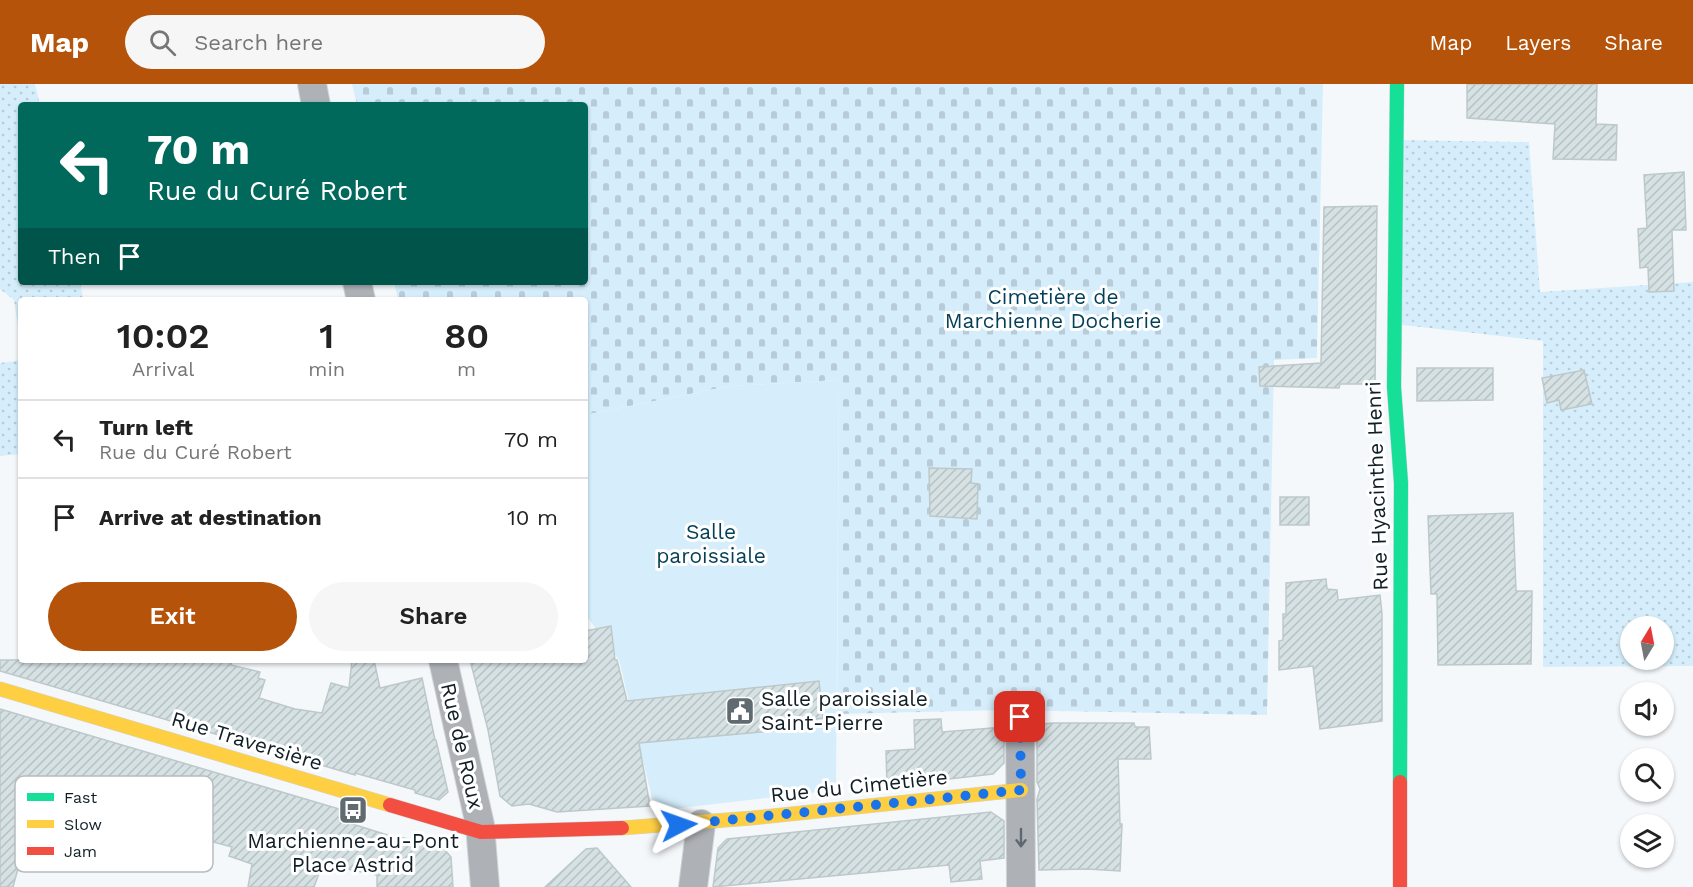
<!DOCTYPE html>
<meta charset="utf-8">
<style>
:root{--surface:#fff;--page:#f6f6f6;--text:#222;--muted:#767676;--line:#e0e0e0;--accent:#b45309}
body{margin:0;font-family:"Work Sans",sans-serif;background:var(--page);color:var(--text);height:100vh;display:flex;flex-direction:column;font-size:22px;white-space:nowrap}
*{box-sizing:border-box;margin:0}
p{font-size:20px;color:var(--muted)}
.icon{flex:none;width:33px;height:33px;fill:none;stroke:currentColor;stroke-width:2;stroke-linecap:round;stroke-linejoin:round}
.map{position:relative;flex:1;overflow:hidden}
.panel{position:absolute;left:18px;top:213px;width:570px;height:366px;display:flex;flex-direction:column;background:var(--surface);border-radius:6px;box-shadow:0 2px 4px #0004}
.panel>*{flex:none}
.banner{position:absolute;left:18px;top:18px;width:570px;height:183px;border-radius:6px;box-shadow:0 2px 4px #0004;background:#00695c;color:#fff;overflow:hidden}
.needle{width:39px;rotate:10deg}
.tools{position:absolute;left:1620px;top:532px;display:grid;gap:12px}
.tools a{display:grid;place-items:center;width:54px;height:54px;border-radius:50%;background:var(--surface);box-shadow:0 2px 4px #0004;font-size:30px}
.pin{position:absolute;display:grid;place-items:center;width:51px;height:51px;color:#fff;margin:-26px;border-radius:12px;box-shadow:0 3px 9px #0006}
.me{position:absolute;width:66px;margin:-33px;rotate:86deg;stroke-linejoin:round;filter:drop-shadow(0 0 4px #0008)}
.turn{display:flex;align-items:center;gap:21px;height:126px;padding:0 30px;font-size:27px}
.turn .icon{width:78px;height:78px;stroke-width:2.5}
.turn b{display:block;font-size:42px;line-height:51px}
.then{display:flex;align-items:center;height:57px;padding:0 30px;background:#0003;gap:12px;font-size:22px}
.eta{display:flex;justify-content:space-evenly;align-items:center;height:102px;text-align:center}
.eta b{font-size:36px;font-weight:600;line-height:42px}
.button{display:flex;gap:12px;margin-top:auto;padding:12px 30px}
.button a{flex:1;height:69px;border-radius:36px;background:var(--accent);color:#fff;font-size:24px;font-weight:600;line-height:69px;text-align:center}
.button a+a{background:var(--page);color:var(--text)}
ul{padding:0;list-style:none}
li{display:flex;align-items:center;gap:18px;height:78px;padding:0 30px;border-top:2px solid var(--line)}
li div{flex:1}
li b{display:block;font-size:22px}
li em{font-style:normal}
header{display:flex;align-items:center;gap:36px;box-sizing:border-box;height:84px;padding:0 30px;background:var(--accent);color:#fff}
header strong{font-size:28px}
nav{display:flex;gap:33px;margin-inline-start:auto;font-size:21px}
.search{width:420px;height:54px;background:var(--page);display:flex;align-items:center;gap:15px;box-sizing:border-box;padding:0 21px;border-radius:33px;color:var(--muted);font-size:22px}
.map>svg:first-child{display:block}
</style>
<header>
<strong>Map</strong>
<div class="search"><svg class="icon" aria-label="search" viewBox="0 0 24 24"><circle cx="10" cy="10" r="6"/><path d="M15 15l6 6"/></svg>Search here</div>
<nav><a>Map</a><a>Layers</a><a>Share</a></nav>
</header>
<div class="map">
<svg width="1693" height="803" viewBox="0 0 1693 803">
<defs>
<pattern id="grass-dots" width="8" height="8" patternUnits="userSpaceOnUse" patternTransform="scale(1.5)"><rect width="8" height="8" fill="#d6eefc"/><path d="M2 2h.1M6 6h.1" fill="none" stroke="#b7ccd8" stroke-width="1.8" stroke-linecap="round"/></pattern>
<pattern id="cemetery-stones" width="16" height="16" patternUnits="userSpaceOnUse" patternTransform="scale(1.5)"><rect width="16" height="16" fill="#d6eefc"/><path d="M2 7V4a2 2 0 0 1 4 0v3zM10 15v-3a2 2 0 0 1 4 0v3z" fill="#b7ccd8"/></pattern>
<pattern id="building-hatch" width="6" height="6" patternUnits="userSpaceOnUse" patternTransform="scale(1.5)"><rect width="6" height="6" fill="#d6e1e4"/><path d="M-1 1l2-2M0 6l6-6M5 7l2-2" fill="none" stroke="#b7c1c3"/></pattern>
</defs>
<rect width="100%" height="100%" fill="#f5f8fb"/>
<!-- grass -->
<path fill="url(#grass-dots)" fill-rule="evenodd" d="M 0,0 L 35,0 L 40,21 L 21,21 L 21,198 L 80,198 L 83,214 L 71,216 L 21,216 L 21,261 L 14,216 L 0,205 Z
M 1396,56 L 1529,58 L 1540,208 L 1693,198 L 1693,582 L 1543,583 L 1543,257 L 1394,240 ZM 1630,543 L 1664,543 L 1664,576 L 1630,576 Z
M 21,276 L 21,370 L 0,372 L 0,279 Z"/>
<!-- cemetery -->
<path fill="url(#cemetery-stones)" d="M 352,0 L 1323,0 L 1317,274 L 1274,276 L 1267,631 L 1005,626 L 837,630 L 839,296 L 730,302 L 585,331 L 585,216 L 398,216 L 394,198 L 585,198 L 585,21 L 357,21 Z"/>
<!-- park -->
<path fill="#d6eefc" d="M 839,296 L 836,706 L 655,727 L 619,576 L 585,530 L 585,331 L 730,302 Z"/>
<!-- building -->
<path fill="url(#building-hatch)" stroke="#bdc8ca" stroke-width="1.5" d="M 1467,0 L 1597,0 L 1596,40 L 1617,41 L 1616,76 L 1553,75 L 1555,40 L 1467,34 Z
M 1684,88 L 1686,146 L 1672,146 L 1674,207 L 1649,208 L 1648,183 L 1640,184 L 1638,145 L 1647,144 L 1644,91 Z
M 1377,122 L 1375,300 L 1340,300 L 1339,304 L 1260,302 L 1259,283 L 1321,279 L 1324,123 Z
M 1417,284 L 1493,284 L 1493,316 L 1417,317 Z
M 1584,286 L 1592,320 L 1561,326 L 1559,316 L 1547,319 L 1542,294 Z
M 929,384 L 972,385 L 971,399 L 978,400 L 977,435 L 930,432 Z
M 1280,413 L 1309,413 L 1309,441 L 1280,441 Z
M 1513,429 L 1516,507 L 1532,507 L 1531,580 L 1438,581 L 1437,510 L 1431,510 L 1428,432 Z
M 1326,495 L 1327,505 L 1337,506 L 1338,516 L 1380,511 L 1382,530 L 1382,637 L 1320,645 L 1313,582 L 1279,586 L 1279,557 L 1283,556 L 1283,530 L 1286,530 L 1286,499 Z
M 611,542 L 615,576 L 617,576 L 627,617 L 819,597 L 823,634 L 816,635 L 816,643 L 639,659 L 650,722 L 557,728 L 529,720 L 512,722 L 500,712 L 488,646 L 470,576 L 585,576 L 585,547 Z
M 0,576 L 232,576 L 231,581 L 260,588 L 258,594 L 265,596 L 259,614 L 295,625 L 322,629 L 331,599 L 349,604 L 352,576 L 374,576 L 380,604 L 422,594 L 435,656 L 436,656 L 448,708 L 439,716 L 415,709 L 415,706 L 355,689 L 355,691 L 0,587 Z
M 0,625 L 346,727 L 343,737 L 400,755 L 400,753 L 444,765 L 451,773 L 453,803 L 377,803 L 377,791 L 332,782 L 331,785 L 321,784 L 314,803 L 248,803 L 252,780 L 229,772 L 232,763 L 180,749 L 177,760 L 155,755 L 154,758 L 133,752 L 123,786 L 96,780 L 26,755 L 13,803 L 0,803 Z
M 941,635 L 942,648 L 1004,643 L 1004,679 L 993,690 L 887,702 L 886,667 L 915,665 L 914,636 Z
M 1052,639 L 1134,639 L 1135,643 L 1149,643 L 1151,675 L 1118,675 L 1120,740 L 1122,740 L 1120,787 L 1087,785 L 1039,786 L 1037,715 L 1040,705 L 1037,698 L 1037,641 Z
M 991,728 L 1004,737 L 1004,774 L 980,777 L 982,795 L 951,798 L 949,781 L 713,803 L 718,764 L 727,755 Z
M 597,764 L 631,803 L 545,803 L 586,765 Z"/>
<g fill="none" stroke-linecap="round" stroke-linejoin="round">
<!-- street casing -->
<g stroke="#d1d5d8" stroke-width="30">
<path id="street" d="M 312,0 L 316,21
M 357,198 L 361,216
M 443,576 L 480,741 L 485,803
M 1020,633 L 1021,803
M 693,803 L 701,740"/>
</g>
<!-- fast casing -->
<g stroke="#d1d5d8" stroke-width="15">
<path id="fast" d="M 1397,0 L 1394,303 L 1401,399 L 1400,698"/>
</g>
<!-- slow casing -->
<g stroke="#d1d5d8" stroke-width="15">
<path id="slow" d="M 0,605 L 390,721
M 622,744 L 752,734 L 1021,706"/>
</g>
<!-- jam casing -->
<g stroke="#d1d5d8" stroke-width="15">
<path id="jam" d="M 390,721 L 481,748 L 622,744
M 1400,803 L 1400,698"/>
</g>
<!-- street -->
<use href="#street" stroke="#aeb2b7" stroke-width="28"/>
<!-- fast -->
<use href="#fast" stroke="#16e098" stroke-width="14"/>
<!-- slow -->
<use href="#slow" stroke="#ffcf43" stroke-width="14"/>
<!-- jam -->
<use href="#jam" stroke="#f24e42" stroke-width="14"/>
</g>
<!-- one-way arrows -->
<defs><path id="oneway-shaft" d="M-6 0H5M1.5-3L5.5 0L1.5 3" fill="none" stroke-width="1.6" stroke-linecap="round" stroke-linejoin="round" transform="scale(1.5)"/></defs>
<use stroke="#5f686e" href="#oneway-shaft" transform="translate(1021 754) rotate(90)"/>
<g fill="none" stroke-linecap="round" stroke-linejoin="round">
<!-- route -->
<path stroke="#1a73e8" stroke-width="10" stroke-dasharray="0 18" d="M 679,741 L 1021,706 L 1020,633"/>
</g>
<!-- icons -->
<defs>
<g id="civic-square" transform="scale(1.5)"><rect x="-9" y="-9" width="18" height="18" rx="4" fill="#606a71" stroke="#fff"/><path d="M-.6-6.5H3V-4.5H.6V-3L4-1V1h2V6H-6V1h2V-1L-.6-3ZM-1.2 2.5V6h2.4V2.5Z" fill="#fff"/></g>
<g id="bus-square" transform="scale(1.5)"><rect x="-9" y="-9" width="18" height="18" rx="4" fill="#606a71" stroke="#fff"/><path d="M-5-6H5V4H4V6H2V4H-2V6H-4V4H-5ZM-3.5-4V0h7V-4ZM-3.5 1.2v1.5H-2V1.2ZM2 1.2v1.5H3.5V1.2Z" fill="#fff"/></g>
</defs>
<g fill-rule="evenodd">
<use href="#civic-square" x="740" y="627"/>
<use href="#bus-square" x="353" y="726"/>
</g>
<g text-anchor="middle" stroke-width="6" stroke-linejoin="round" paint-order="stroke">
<!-- park labels -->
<g font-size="21" fill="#033f58" stroke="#fff">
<text x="1053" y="220">Cimetière de<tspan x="1053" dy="24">Marchienne Docherie</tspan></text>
<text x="711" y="455">Salle<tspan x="711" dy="24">paroissiale</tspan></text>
</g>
<!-- street labels -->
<g font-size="21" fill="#101e26" stroke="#fff">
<text transform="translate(1377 402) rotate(-92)" y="7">Rue Hyacinthe Henri</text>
<text transform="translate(247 657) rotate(17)" y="7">Rue Traversière</text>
<text transform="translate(462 662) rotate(77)" y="7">Rue de Roux</text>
<text transform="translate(859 702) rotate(-6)" y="7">Rue du Cimetière</text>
</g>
<!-- poi labels -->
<g font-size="21" fill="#101e26" stroke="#fff" text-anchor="start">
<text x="761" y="622">Salle paroissiale<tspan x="761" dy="24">Saint-Pierre</tspan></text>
<text x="353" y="764" text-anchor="middle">Marchienne-au-Pont<tspan x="353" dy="24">Place Astrid</tspan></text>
</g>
</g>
<!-- legend -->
<rect x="15" y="692" width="198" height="96" rx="9" fill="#fff" stroke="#b7bcbe" stroke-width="1.5"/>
<rect x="27" y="709" width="27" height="8" fill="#16e098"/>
<rect x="27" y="736" width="27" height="8" fill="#ffcf43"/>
<rect x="27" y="763" width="27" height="8" fill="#f24e42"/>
<g font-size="16" fill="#101e26">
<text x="64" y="719">Fast</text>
<text x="64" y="746">Slow</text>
<text x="64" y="773">Jam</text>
</g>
</svg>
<div class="tools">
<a><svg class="needle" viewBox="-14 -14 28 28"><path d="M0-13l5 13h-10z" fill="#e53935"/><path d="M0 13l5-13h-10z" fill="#767676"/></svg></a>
<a><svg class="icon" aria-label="sound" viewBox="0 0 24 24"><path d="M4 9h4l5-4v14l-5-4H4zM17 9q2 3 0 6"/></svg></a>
<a><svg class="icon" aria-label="search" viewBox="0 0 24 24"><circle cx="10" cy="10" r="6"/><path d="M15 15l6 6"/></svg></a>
<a><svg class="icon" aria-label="layers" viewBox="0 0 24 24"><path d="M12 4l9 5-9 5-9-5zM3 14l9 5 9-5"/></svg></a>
</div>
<div class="pin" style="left:1020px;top:633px;background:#d93025"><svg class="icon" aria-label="arrive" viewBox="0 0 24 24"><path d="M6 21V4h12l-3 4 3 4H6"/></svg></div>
<svg class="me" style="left:679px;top:741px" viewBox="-20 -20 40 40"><path d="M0-17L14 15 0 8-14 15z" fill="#1a73e8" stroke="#fff" stroke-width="4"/></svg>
<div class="banner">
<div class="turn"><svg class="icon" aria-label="left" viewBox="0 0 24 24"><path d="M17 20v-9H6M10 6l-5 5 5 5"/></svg><div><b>70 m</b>Rue du Curé Robert</div></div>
<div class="then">Then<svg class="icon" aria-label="arrive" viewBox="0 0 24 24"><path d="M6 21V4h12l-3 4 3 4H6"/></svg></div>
</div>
<section class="panel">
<div class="eta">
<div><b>10:02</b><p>Arrival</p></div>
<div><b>1</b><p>min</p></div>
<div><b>80</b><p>m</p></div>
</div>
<ul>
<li><svg class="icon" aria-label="left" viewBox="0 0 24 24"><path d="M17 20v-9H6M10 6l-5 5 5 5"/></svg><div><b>Turn left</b><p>Rue du Curé Robert</p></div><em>70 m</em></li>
<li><svg class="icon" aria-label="arrive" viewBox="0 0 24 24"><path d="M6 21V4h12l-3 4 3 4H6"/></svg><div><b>Arrive at destination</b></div><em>10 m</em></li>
</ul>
<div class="button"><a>Exit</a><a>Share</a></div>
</section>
</div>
